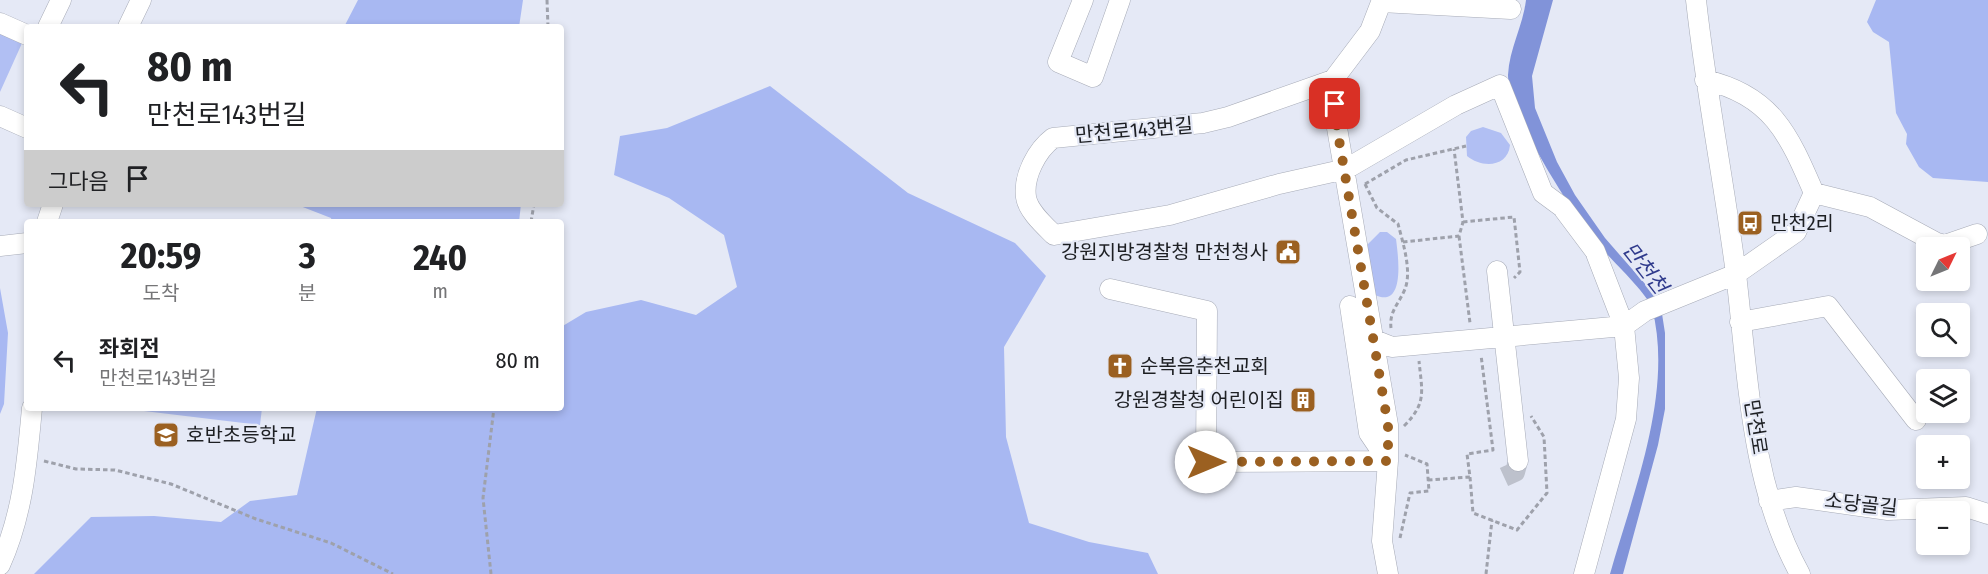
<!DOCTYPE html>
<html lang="ko">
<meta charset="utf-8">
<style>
:root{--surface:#fff;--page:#f2f2f2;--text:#202124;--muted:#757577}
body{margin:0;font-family:"Fira Sans Condensed","Noto Sans KR",sans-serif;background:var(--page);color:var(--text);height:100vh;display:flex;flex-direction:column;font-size:22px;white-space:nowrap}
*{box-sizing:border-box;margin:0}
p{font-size:20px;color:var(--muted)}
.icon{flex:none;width:33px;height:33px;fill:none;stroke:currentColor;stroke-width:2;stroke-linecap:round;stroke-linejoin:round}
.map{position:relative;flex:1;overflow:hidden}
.drawer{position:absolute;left:24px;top:219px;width:540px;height:192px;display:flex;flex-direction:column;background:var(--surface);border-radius:6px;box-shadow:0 3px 9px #0003}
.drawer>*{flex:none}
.banner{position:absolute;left:24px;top:24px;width:540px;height:183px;border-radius:6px;box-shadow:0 3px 9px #0003;background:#fff;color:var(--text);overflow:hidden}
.needle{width:39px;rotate:47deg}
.buttons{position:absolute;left:1916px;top:237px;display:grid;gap:12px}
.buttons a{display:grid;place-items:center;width:54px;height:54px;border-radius:6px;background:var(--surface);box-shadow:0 3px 9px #0003;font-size:30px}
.pin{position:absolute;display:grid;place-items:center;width:51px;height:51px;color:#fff;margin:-26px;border-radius:12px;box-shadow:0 3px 9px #0006}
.me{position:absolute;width:66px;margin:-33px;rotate:90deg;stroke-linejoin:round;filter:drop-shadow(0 0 4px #0008)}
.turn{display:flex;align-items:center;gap:21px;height:126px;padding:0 24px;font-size:27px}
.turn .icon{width:78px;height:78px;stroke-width:2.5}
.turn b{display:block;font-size:42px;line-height:51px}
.then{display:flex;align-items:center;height:57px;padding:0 24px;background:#0003;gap:12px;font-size:22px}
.eta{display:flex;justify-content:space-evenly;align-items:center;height:102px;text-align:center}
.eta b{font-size:36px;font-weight:700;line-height:42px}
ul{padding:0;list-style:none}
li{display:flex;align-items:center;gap:18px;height:78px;padding:0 24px}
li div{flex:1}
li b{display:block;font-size:22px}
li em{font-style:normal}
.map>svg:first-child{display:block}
</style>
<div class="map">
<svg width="1988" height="574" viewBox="0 0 1988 574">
<rect width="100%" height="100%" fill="#e5e9f6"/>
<!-- green -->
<path fill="#b1bff3" d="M 0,31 L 23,41 L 0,92 Z
M 1483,127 L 1501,133 L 1510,145 C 1508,168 1481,168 1467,156 L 1466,137 L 1471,131 Z
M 1380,232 L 1387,232 L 1396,239 C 1398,255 1406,309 1375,295 L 1366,246 Z
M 119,408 L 262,408 L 260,425 Z"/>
<!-- forest -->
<path fill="#a8b8f2" d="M 358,0 L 523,0 L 519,27 L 344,27 Z
M 1876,0 L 1988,0 L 1988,182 L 1933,178 L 1919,167 L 1906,144 L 1907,134 L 1896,113 L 1889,42 L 1873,32 L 1867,22 Z
M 770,86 L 908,193 L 1015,243 L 1046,276 L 1004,347 L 1006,437 L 1029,523 L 1089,542 L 1148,553 L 1158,574 L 34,574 L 91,517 L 154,516 L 221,522 L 250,501 L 297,495 L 317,408 L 561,408 L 561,327 L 586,312 L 641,300 L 696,315 L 737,287 L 724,235 L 669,198 L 614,175 L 620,136 L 667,128 Z
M 295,204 L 521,204 L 519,222 L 332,222 L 331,218 Z
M 0,288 L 8,333 L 4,404 L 0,414 Z"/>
<!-- water -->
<path fill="#8193d9" d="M 1526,0 L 1553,0 L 1532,76 L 1535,108 L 1557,162 L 1575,195 L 1605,238 L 1660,301 L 1665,333 L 1665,409 L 1658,445 L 1623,574 L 1610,574 C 1633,493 1674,392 1652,308 C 1649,296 1612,260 1602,249 C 1576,219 1507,113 1508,75 C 1509,49 1523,26 1526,0 Z"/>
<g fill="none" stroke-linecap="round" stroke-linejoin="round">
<!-- minor-tunnel -->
<path stroke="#bdc1cc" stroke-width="20" stroke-dasharray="20 10" stroke-linecap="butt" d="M 1504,477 L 1515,472 L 1518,461"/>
<!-- minor casing -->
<g stroke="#a7abb7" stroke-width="21">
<path id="minor" d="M 1083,0 L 1058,62 L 1093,77 L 1120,0
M 1382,0 L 1370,31 L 1333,80 L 1337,128 L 1388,425 L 1388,461 L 1382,541 L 1388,574
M 1696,0 C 1706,92 1724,182 1736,274 C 1748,374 1750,484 1800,574
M 1381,2 L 1511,9
M 0,23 L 27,35
M 48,27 L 61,0
M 128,27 L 141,0
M 1333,80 L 1228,117 L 1203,123 L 1053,138 C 1037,150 1023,176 1026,197 C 1028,211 1044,225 1054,235 L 1170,215 L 1279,184 L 1346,169 L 1456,105 L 1500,85 L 1543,193 L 1562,207 L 1595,251 L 1624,326 L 1629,378 L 1626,419 L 1584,574
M 1705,80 C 1772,95 1789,135 1814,193
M 0,116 L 27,128
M 47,222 L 53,204
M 0,246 L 27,243
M 1497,271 L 1518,461
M 1110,289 L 1207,311 L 1206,462 L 1388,461
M 1350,306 L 1369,433 L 1388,461
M 1740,322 L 1828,306 L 1916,420
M 1372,339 L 1392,347 L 1624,326 L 1645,311 L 1736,274 L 1796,232 L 1814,193 L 1870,207 L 1937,243 L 1945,245 L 1977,234
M 1769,501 L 1796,497 L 1888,510 L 1966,507 L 1988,514
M 0,565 C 23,514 27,463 32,408"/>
</g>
<!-- path -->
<path stroke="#9ea1ab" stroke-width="3" stroke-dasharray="4.5 3" stroke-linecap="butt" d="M 547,0 L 548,27
M 1365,184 L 1377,208 L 1398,224 C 1403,243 1412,271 1405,289 C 1399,304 1389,311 1391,328
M 1365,184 L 1406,160 L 1466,146
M 531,222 L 534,204
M 1463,222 L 1514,217 L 1520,272 L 1514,278
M 1459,236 L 1470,323
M 1403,242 L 1459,236 L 1463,222 L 1454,149
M 1404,426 C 1427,403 1422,392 1419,361
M 44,461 L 76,469 L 115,470 L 171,484 L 256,519 L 331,543 L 393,574
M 1470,477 L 1473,513 L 1517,530 L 1547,493 L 1544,437 L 1531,416
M 1428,480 L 1470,477 L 1467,454 L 1493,450 L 1481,355
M 1400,538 L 1410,493 L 1429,491 L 1427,464 L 1405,455
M 491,574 L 483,498 L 494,408
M 1486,574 L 1492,520"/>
<!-- minor -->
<use href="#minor" stroke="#fff" stroke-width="20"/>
</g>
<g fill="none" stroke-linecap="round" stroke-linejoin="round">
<!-- route -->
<path stroke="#9b6021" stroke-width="10" stroke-dasharray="0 18" d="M 1206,462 L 1388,461 L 1388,425 L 1337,128 L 1335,104"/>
</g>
<!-- icons -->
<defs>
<g id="bus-square" transform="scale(1.35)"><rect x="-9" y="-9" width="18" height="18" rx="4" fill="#9b6021" stroke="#e5e9f6"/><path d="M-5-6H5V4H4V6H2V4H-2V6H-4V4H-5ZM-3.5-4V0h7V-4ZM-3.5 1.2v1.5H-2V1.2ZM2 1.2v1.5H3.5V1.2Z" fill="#fff"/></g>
<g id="civic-square" transform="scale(1.35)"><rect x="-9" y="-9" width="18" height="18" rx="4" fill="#9b6021" stroke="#e5e9f6"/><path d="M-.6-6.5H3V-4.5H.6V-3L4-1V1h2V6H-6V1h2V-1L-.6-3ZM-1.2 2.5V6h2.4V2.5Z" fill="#fff"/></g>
<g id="church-square" transform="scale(1.35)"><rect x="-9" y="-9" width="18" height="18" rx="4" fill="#9b6021" stroke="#e5e9f6"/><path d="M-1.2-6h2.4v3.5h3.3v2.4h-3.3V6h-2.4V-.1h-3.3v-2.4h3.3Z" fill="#fff"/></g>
<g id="building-square" transform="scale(1.35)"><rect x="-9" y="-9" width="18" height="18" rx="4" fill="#9b6021" stroke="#e5e9f6"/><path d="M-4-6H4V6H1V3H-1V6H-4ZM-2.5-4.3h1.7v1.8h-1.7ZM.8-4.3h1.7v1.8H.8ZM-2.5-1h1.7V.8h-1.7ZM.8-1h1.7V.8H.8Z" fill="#fff"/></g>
<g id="school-square" transform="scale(1.35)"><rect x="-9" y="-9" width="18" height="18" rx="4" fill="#9b6021" stroke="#e5e9f6"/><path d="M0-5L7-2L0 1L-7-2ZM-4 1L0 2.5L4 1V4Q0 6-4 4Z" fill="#fff"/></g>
</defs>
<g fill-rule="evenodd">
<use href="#bus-square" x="1750" y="223"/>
<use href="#civic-square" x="1288" y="252"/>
<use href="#church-square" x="1120" y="366"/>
<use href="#building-square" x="1303" y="400"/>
<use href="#school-square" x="166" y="435"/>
</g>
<g text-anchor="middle" stroke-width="4.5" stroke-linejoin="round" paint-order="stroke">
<!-- street labels -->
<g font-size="20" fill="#1d1f23" stroke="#e5e9f6">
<text transform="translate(1134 130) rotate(-5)" y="7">만천로143번길</text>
<text transform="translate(1756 427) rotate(81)" y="7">만천로</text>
<text transform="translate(1861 504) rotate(6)" y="7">소당골길</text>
</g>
<!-- poi labels -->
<g font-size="20" fill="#1d1f23" stroke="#e5e9f6" text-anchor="start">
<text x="1770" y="230">만천2리</text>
<text x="1268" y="259" text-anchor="end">강원지방경찰청 만천청사</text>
<text x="1140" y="373">순복음춘천교회</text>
<text x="1284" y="407" text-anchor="end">강원경찰청 어린이집</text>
<text x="186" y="442">호반초등학교</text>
</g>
<!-- water labels -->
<g font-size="21" font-style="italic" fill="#2f3a8c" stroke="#e5e9f6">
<text transform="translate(1645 268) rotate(52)" y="7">만천천</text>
</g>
</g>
</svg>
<div class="buttons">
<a><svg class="needle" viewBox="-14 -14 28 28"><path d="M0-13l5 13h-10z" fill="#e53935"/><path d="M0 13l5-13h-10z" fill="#757577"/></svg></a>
<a><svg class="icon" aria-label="search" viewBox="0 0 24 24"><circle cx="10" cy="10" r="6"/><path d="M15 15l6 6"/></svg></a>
<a><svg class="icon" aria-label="layers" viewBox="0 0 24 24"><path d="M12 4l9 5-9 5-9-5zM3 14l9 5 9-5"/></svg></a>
<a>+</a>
<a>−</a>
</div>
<div class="pin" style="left:1335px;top:104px;background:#d93025"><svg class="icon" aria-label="arrive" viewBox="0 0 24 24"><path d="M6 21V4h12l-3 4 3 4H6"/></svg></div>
<svg class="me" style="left:1206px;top:462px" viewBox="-20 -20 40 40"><circle r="19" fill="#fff"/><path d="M0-13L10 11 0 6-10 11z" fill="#9b6021"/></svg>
<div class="banner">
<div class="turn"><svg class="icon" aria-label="left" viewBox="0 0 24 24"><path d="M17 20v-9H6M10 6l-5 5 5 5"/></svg><div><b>80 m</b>만천로143번길</div></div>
<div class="then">그다음<svg class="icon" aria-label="arrive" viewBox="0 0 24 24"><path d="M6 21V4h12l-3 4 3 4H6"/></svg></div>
</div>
<section class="drawer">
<div class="eta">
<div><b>20:59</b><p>도착</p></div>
<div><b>3</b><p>분</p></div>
<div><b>240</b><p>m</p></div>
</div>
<ul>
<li><svg class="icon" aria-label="left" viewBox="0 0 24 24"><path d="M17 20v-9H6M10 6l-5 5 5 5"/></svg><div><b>좌회전</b><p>만천로143번길</p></div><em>80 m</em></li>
</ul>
</section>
</div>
